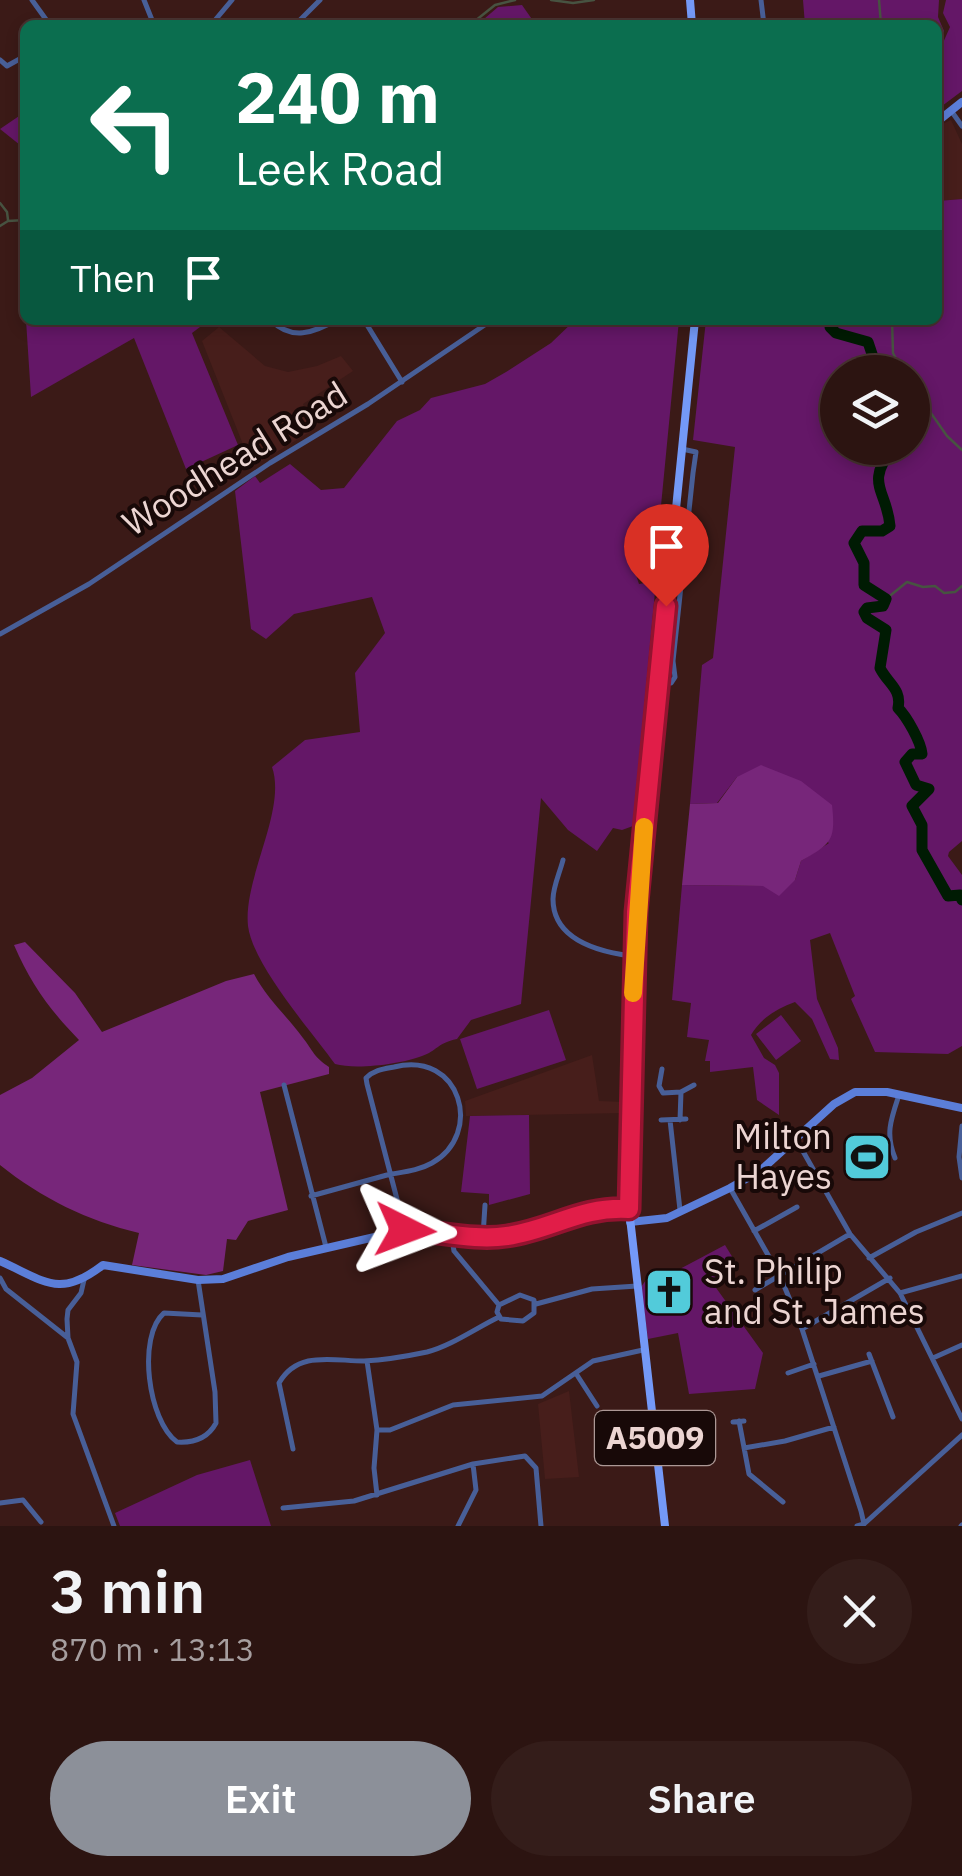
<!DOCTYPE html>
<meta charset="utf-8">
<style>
:root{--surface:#2c1411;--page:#341d1a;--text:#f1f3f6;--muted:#a69e9f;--line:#483331;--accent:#8c9099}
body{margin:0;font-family:"IBM Plex Sans",sans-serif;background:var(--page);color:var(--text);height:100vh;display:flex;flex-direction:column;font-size:38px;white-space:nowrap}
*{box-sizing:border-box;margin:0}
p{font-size:32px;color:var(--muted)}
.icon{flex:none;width:55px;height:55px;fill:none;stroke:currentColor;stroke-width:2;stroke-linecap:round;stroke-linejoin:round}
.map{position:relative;height:1526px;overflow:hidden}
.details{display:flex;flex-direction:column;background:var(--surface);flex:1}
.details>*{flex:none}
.top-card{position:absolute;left:20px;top:20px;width:922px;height:305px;border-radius:15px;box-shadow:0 5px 15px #0003,0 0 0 2px var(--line);background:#0b6e4f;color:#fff;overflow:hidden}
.controls{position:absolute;left:820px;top:355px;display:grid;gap:20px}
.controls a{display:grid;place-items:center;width:110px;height:110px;border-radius:50%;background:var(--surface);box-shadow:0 5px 15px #0003,0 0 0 2px var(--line);font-size:50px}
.pin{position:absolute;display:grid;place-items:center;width:85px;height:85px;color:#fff;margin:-102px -42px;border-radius:50% 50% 50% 0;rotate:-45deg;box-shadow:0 0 10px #0007}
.pin .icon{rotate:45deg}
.me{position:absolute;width:110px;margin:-55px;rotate:93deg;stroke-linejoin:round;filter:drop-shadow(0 0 8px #0008)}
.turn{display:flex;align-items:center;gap:35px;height:210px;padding:0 50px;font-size:45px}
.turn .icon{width:130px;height:130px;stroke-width:2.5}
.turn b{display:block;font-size:70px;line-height:85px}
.then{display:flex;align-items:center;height:95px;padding:0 50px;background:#0003;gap:20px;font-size:38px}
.round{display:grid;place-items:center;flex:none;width:105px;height:105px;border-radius:52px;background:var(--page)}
.head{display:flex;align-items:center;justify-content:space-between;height:170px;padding:0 50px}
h1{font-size:60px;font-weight:600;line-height:75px}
.primary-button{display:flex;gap:20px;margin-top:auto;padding:20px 50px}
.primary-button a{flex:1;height:115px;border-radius:60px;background:var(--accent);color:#fff;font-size:40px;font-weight:600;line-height:115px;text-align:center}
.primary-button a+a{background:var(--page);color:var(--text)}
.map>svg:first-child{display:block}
</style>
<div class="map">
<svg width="962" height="1526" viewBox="0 0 962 1526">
<rect width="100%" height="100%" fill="#3b1a17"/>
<!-- built -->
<path fill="#471e1b" d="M 951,120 L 962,144 L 962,199 L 938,201 L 938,126 Z
M 219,327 L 265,366 L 288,372 L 317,366 L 341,356 L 353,371 L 303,404 L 313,430 L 252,467 L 202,341 Z
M 592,1055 L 599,1101 L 625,1102 L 624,1113 L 466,1116 L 465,1101 Z
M 569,1391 L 579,1477 L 545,1479 L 538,1404 Z"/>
<!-- green -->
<path fill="#641767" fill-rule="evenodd" d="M 803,0 L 939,0 L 938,17 L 944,31 L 938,44 L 938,25 L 805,25 Z
M 946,0 L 962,0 L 962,91 L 938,109 L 938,54 L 950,27 L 943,13 Z
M 522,5 L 536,25 L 477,25 L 498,7 Z
M 25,112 L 25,149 L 0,129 Z
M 962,199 L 962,841 L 949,852 L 948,856 L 962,875 L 962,1046 L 948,1054 L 875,1052 L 851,999 L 855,996 L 830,933 L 810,940 L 817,999 L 838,1048 L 839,1060 L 830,1059 L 812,1019 L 795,1002 C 776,1009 761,1018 751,1035 L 764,1058 L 775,1065 L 779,1073 L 779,1115 L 757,1100 L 753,1067 L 710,1072 L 710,1061 L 705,1061 L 709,1040 L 687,1037 L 691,1003 L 672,1000 L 682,885 L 763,886 L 795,880 L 801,861 L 829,843 L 737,777 L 717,803 L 690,804 L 702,665 L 713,658 L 735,447 L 693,440 L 706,320 L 938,320 L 938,201 ZM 838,372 L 912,372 L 912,448 L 838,448 Z
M 26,320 L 197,320 L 200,327 L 192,333 L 238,445 L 186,469 L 134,338 L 31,397 Z
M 575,320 L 679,320 L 657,547 L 653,554 L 631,560 L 639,584 L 656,581 L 633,826 L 622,830 L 613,828 L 597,851 L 568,830 L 541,798 L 521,1004 L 471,1020 L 457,1039 C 437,1043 437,1051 422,1056 C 402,1064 356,1070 335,1064 C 311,1031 253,965 248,926 C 243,878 287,810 272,767 L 305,740 L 360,732 L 355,673 L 385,633 L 372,597 L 294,614 L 266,639 L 251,629 L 235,491 L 255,476 L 260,483 L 290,464 L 321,490 L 344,488 L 397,421 L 420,410 L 431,398 L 485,384 L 506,372 L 551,343 Z
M 549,1010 L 566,1060 L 477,1089 L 460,1039 Z
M 781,1015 L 801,1041 L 776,1060 L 756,1034 Z
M 529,1115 L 530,1194 L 489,1205 L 489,1194 L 461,1192 L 470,1116 Z
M 873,1135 L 889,1163 L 860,1179 L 845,1151 Z
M 725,1245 L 739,1268 L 714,1285 L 763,1353 L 755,1389 L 689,1394 L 678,1333 L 648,1339 L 641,1287 L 646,1280 L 676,1271 Z
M 250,1460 L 271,1526 L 120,1526 L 115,1513 L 197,1475 Z"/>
<!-- forest -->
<path fill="#77267a" d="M 761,765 L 801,781 L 832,805 C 836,841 831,844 801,861 L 795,880 L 779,896 L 763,886 L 682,885 L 690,804 L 718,803 L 737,777 Z
M 25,942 L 75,993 L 102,1032 L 226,981 L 254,974 C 267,999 287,1016 303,1038 C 314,1052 313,1056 329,1067 L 329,1074 L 260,1092 L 288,1210 L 248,1221 L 236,1240 L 227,1239 L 223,1271 L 206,1275 L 132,1265 L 139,1233 C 88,1221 41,1198 0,1165 L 0,1095 L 32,1078 L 79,1040 C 49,1009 31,984 14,945 Z"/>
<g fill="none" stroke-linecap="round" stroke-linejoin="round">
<!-- stream -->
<path stroke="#475341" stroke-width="2.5" d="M 551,0 L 573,3 L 594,0
M 879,0 L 881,25
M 470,25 L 495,5 L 515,0
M 0,203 L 7,212 L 8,220
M 0,226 L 8,221 L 25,220
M 892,320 L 893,353 L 903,372
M 912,386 L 947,436 L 962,450
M 886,599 L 907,582 L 923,587 L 935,586 L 944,593 L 955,592 L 962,586"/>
<!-- river -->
<path stroke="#001b03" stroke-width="11" d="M 831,320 L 830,327 L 836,333 L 868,342 L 878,372
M 893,448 C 864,484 887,490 890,526 L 882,531 L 862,531 L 854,543 L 864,563 L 864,585 L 886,599 L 883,606 L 867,608 L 864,612 L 867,618 L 886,630 L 880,668 C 888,684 902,689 898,708 C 907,717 921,742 922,754 L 912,754 L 905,762 L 916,785 L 929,789 L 912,806 L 922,825 L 922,850 L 948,896 L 960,895 L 962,900"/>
<!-- street -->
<path stroke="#485f98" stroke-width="5" d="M 32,0 L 50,25
M 144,0 L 154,25
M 761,0 L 764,25
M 69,25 L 73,25
M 211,25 L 232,0
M 295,25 L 320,0
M 0,60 L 7,66 L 25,56
M 952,112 L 962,126
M 271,320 C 291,341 314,333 336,320
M 364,320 L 402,382
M 220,321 L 221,320
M 0,634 L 89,584 L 270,463 L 368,404 L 492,320
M 658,683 L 671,683 L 675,677 L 673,661 L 693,473 L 696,452 L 682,449
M 563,860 C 560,872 553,887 553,899 C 553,941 601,952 631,956
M 662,1069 L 659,1086 L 663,1093 L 681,1092
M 284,1085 L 326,1247
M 661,1120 L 686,1119
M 670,1120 L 680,1210
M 680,1120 L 681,1092 L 694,1085
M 962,1126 L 959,1157 L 962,1178
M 796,1139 L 850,1234 L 900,1293 L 962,1419
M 895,1158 C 885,1134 891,1119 899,1095
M 730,1188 L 780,1276 L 802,1329 L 861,1511 L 864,1524 L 857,1526
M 311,1196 C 336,1189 361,1182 387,1175 C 402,1172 418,1171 432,1163 C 484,1134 461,1050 394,1067 C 383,1069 374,1070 366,1078 L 367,1084 L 405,1230
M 754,1231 L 797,1207
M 451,1233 L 454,1251 L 499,1305
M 483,1236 L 485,1205
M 869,1258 L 916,1232 L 962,1213
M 0,1278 L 6,1289 L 68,1338
M 84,1280 L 81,1293 L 68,1310 L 67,1319 L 68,1338 L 77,1362 L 73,1414 L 114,1526
M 198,1280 L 215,1392 L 216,1423 C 208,1438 193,1443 177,1442 C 148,1421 137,1336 164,1313 L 202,1315
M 755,1290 L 850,1234
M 900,1293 L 962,1276
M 520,1295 L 534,1300 L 534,1313 L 523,1321 L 501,1319 L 497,1312 L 499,1305 Z
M 536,1304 L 592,1289 L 637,1286
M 802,1329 L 890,1278
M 869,1354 L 893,1417
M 933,1358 L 962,1345
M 367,1361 L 377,1430 L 374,1468 L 377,1495
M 788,1373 L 814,1364
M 577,1375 L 597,1406
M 819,1376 L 872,1361
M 739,1421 L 749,1474 L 783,1502
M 733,1422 L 744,1421
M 377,1430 L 390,1430 L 453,1405 L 542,1396 L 593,1361 L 643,1350
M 744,1448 L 785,1441 L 834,1427
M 293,1449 L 279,1383 C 298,1350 333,1361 364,1361 C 384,1360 408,1356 427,1352 C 451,1346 476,1328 499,1317
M 0,1503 L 23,1500 L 41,1522
M 283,1508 L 354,1501 L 473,1464 L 525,1456 L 536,1468 L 541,1526
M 864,1524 L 962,1435
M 458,1526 L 476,1490 L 473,1464
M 961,1526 L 962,1525"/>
<!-- secondary -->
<path stroke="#5b7ed9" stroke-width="8" d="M 938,121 L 962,102
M 630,1222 L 667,1218 L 730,1188 L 760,1171 L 834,1104 L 855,1092 L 887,1092 L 962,1108
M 0,1261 C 45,1281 59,1299 103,1265 L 198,1280 L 223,1279 L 288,1257 L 405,1230 L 498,1237 L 521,1233 L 586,1211 L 629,1209"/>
<!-- primary -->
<path stroke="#7499f7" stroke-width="8" d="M 690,0 L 692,25
M 665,1526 L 629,1209 L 633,956 L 639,876 L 695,320"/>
</g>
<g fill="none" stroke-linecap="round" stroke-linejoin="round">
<!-- route casing -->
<g stroke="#92132f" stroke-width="25">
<path id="route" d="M 405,1230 C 438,1231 474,1241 507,1236 C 551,1230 581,1206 629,1209 L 636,912 L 666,606"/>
</g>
<!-- route -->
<use href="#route" stroke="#e11d48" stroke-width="18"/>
<!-- slow -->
<path stroke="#f59e0b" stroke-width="18" d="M 633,993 L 644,827"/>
</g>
<!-- icons -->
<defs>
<g id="stadium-square" transform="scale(2.5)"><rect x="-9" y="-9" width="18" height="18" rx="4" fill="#52cbda" stroke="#180908"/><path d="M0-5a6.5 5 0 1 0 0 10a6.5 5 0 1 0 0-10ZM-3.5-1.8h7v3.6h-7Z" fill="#111"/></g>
<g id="church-square" transform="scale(2.5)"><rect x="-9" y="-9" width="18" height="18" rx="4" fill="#52cbda" stroke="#180908"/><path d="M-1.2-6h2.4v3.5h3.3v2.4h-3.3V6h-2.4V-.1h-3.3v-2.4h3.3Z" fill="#111"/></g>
</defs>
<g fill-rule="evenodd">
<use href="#stadium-square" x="867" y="1157"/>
<use href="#church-square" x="669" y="1292"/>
</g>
<g text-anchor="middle" stroke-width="8" stroke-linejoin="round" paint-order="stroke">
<!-- shield labels -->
<rect fill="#180908" stroke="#ac9895" stroke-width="2.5" x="595" y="1411" width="120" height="54" rx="8"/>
<g font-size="32" font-weight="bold" fill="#ecd5d2">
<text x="655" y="1449">A5009</text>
</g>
<!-- street labels -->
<g font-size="35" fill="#ecd5d2" stroke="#180908">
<text transform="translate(235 459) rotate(-32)" y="12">Woodhead Road</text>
</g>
<!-- poi labels -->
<g font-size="35" fill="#ecd5d2" stroke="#180908" text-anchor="end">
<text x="832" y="1149">Milton<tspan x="832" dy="40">Hayes</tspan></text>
<text x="704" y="1284" text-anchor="start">St. Philip<tspan x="704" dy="40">and St. James</tspan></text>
</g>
</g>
</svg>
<div class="controls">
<a><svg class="icon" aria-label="layers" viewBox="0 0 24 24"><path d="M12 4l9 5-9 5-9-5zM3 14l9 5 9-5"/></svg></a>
</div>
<div class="pin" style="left:666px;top:606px;background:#d93025"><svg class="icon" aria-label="arrive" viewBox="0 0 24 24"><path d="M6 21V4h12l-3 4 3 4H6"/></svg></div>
<svg class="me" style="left:405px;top:1230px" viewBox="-20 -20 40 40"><path d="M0-17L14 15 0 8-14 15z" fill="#e11d48" stroke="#fff" stroke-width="4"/></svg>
<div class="top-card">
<div class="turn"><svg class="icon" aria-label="left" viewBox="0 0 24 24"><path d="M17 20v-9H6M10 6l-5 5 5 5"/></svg><div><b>240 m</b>Leek Road</div></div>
<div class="then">Then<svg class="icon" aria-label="arrive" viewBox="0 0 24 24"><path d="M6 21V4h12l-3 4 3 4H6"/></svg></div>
</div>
</div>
<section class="details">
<div class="head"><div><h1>3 min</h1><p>870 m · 13:13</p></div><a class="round"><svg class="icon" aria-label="close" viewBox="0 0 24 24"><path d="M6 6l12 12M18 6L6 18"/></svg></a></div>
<div class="primary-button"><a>Exit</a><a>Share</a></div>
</section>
